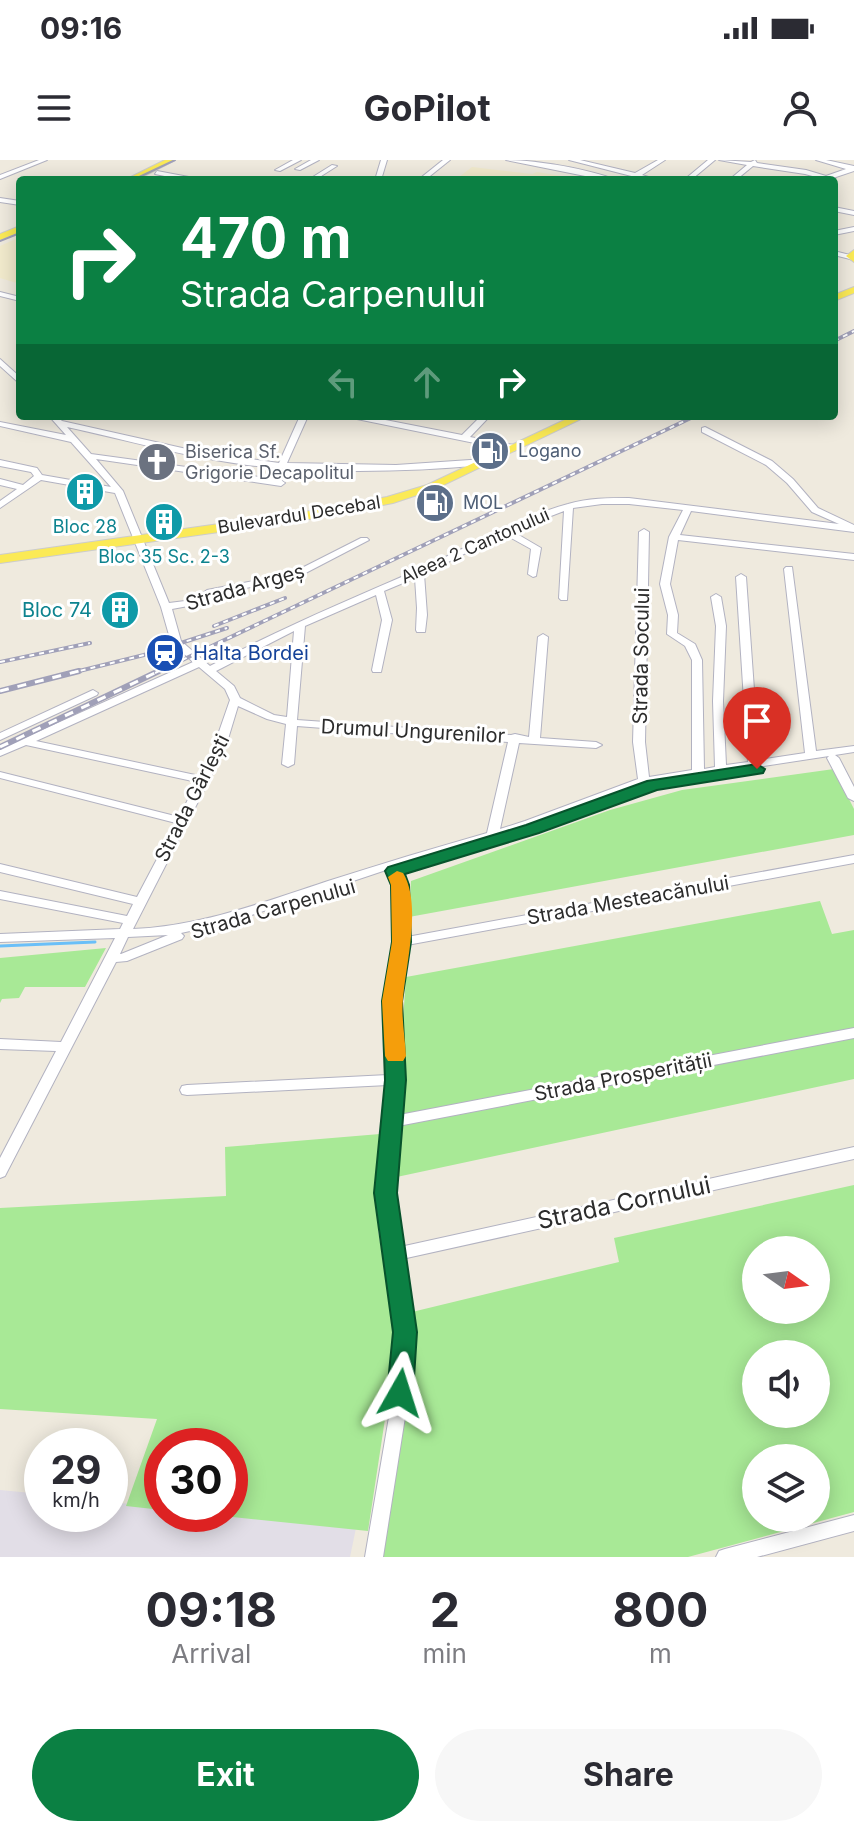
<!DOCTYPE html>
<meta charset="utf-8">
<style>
:root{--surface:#fff;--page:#f7f7f7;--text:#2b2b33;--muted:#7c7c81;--accent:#0b8043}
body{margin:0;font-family:Inter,sans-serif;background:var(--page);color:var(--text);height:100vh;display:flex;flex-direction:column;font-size:30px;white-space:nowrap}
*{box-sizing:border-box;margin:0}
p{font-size:26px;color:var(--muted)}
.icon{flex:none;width:44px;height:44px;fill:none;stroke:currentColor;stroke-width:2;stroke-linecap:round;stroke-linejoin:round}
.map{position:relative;height:1397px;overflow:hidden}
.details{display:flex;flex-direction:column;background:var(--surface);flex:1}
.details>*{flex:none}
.top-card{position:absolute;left:16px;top:16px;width:822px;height:244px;border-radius:8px;box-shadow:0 4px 20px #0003;background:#0b8043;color:#fff;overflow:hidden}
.needle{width:52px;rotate:104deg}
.fabs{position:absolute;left:742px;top:1076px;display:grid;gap:16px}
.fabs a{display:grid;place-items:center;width:88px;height:88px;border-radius:50%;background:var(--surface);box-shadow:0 4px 20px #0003;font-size:40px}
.speed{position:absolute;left:24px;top:1268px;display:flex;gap:16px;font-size:40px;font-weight:700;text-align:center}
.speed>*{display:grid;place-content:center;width:104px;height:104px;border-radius:50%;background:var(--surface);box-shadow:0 4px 20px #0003;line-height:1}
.speed small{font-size:20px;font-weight:400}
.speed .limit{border:12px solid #d22;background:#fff;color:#111}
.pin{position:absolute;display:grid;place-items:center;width:68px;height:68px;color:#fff;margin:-82px -34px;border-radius:50% 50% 50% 0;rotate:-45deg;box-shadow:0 0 8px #0007}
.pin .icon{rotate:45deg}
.me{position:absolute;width:88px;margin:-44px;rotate:6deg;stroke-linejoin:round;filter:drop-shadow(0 0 6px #0008)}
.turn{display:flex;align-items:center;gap:28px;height:168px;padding:0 32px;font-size:36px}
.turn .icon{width:104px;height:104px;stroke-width:2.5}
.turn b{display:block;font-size:56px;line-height:68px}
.lanes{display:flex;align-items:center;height:76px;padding:0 32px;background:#0003;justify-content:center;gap:40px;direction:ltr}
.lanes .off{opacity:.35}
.eta{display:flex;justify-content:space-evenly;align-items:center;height:136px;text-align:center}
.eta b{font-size:48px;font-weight:700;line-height:56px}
.action{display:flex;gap:16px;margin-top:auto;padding:16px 32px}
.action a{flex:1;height:92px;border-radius:48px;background:var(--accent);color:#fff;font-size:32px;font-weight:700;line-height:92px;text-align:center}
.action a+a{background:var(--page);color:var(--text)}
.status{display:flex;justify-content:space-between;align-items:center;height:56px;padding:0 40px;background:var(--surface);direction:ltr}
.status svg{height:22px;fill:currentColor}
header{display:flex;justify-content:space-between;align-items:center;height:104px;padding:0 32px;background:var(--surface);font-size:36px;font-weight:700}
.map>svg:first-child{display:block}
</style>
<div class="status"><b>09:16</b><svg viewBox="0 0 49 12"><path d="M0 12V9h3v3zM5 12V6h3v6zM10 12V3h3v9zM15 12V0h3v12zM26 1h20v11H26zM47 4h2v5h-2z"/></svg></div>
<header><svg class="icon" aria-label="menu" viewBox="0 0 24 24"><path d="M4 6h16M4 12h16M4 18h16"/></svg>GoPilot<svg class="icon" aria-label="person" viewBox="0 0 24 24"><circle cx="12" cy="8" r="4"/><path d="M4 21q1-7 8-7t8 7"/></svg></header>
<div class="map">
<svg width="854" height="1397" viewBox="0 0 854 1397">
<rect width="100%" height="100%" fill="#efeade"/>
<!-- industrial -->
<path fill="#e2dee7" d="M 0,1330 L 42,1334 L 42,1354 L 110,1354 L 110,1342 L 162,1347 L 162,1354 L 223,1354 L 356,1368 L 350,1397 L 0,1397 Z"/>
<!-- education -->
<path fill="#f1eacc" d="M 472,7 L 532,14 L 537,12 L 568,17 L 562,20 L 441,20 L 430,19 L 455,20 Z
M 20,77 L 20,124 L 0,118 L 0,86 Z"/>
<!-- green -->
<path fill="#a8e996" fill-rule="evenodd" d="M 834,609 L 854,649 L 854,675 L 409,757 L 411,721 L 610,650 L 682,630 Z
M 820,741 L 832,774 L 854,770 L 854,919 L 392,1018 L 406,817 Z
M 106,788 L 85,827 L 25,827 L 19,838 L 2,839 L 0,843 L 0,798 Z
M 380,974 L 378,1071 L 397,1180 L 368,1371 L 204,1354 L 230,1354 L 230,1286 L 162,1286 L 162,1350 L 126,1346 L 157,1259 L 0,1249 L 0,1048 L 226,1036 L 225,987 Z
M 854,1025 L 854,1352 L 688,1397 L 379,1397 L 412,1152 L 619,1102 L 614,1078 ZM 756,1090 L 816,1090 L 816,1150 L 756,1150 ZM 756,1194 L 816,1194 L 816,1254 L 756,1254 ZM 756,1298 L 816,1298 L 816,1358 L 756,1358 Z"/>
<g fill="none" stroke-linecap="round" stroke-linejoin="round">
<!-- stream -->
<path stroke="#6abff8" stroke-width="3" d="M 0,786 L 95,782"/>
<!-- minor casing -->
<g stroke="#b2b2c1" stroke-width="2">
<path id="minor" d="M 39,0 L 47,0 L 0,19 L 0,15 Z
M 293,0 L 301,0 L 280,11 L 275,10 Z
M 311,0 L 319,0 L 300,10 L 295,9 Z
M 381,0 L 387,0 L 381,20 L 375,20 Z
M 443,0 L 450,0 L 425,20 L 418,20 Z
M 506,0 C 535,0 590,9 616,20 L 605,20 Z
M 569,0 L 580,0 L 635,13 L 658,0 L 665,0 L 642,15 L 658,20 L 647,20 Z
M 708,0 L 715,0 L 691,20 L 684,20 Z
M 719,0 L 751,2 L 755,0 L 757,3 L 806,10 L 826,16 L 846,9 L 816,0 L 826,0 L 854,6 L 854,11 L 827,20 L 818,20 L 820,18 L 805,14 L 753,6 L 736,20 L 729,20 L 747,5 Z
M 332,5 L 337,6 L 315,20 L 308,20 Z
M 157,11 L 194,18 L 197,20 L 184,20 L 155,14 Z
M 0,38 L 20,41 L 20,45 L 0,42 Z
M 834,47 L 854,51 L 854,55 L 834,51 Z
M 854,67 L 854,71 L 834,75 L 834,71 Z
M 834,91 L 854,96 L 854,100 L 834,95 Z
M 0,132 L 20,137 L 20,141 L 0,136 Z
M 0,199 L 20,217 L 20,224 L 0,206 Z
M 49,256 L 57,256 L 62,261 L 200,292 L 279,303 L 300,256 L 308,256 L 287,303 L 396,305 L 485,299 L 489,302 L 485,305 C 406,312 326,314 247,305 C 186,297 127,280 67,267 L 91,294 L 281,320 L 285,323 L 281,326 L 96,299 L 123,331 L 169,443 L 193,440 L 207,430 L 290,414 L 361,378 L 367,378 L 369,380 L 296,418 L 210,435 L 199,444 L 172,449 L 181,481 L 210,506 C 279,469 351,439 422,408 C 471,386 517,358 568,344 C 588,338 609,338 629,338 L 839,364 L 812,352 L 787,323 L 766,305 L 702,272 L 702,268 L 705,267 L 772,301 L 793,319 L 818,348 L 854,365 L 854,372 L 691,351 L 680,375 L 854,394 L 854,400 L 678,380 L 670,424 L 678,455 L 677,473 L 695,484 L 702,500 L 704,609 L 715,607 L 713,541 L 716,466 L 711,437 L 716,434 L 721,437 L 726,466 L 723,541 L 726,605 L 748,602 L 736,417 L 741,414 L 746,417 L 759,600 L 805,593 L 784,409 L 786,407 L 792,407 L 816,591 L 854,586 L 854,592 L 835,595 L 839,598 L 854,627 L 854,641 L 848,638 L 827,598 L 829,596 L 646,624 L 533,667 L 395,707 C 413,719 407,757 407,777 L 854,695 L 854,703 L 407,785 L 399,841 L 402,920 L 399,955 L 854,868 L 854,878 L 398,966 L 392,1033 L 400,1087 L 854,987 L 854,999 L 402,1099 L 413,1172 L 405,1257 L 383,1397 L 365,1397 L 389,1257 L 397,1172 L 378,1033 L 388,925 L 187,935 L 182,934 L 180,930 L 182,926 L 187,925 L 388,915 C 387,891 384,865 385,840 C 389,798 405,752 388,711 L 389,709 L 231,762 L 181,773 L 184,776 L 182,779 L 127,801 L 116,802 L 7,1012 L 5,1016 L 0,1018 L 0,998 L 56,891 L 0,889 L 0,879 L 61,882 L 115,778 L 0,782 L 0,774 L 120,769 L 123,763 L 0,739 L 0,731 L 127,756 L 133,744 L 0,712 L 0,704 L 137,737 L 176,663 L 0,618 L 0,612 L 179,657 L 197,622 L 26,585 L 0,596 L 0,589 L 193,502 L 171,482 L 161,447 L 115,333 L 41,320 L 0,348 L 0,341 L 17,329 L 0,325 L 0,319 L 23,325 L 34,316 L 31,312 L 0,306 L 0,300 L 37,308 L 42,315 L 111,327 L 71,282 L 0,266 L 0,262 L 66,275 ZM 602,344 L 629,344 L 683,350 L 669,377 L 660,424 L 668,455 L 667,474 L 685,486 L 692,500 L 692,610 L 649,617 L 645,582 L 649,372 L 644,369 L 639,372 L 633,582 L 638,619 L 525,661 L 500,669 L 519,583 L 596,588 L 602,585 L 596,582 L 540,578 L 548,477 L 543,474 L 538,477 L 529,577 L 515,574 L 511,575 L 297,560 L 305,466 L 376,435 L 382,460 L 372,510 L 373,512 L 381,512 L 392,460 L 384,431 L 415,418 L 417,448 L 416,470 L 417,472 L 425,472 L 427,455 L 424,414 L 504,374 L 531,389 L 528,414 L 533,417 L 536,416 L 541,388 L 512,371 L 564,351 L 559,438 L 561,440 L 567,440 L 573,348 ZM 294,471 L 287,557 L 274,555 L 240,538 L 234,526 L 216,511 ZM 199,507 L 225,529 L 230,540 L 213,589 L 200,616 L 36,581 ZM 238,546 L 267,559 L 286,564 L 282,604 L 288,607 L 294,604 L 297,566 L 508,582 L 487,673 C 434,688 381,704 328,721 C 264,742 201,766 133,769 L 225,589 ZM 168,775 L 121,794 L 120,794 L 128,777 Z
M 348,256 L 365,256 L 462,275 L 481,256 L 490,256 L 470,277 L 514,285 L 518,288 L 514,291 L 352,258 Z
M 93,530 L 98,533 L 97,535 L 0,580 L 0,573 Z
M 854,1355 L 854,1371 L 757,1397 L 716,1397 L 719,1391 L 725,1389 Z"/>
</g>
<!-- major casing -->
<g stroke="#ccc" stroke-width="2">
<path id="major" d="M 165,0 L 175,0 L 136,20 L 125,20 Z
M 20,66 L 20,72 L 0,80 L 0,74 Z
M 854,90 L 854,102 L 846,96 Z
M 854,127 L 854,133 L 834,141 L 834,135 Z
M 573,256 L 587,256 L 435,329 L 393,343 L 304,360 L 0,403 L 0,395 L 304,352 L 387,337 L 427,325 Z"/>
</g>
<!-- minor -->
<use href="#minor" fill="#fff" fill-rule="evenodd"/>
<!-- major -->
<use href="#major" fill="#fbea56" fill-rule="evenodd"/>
<!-- tram -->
<path stroke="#a0a0b8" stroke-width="2" d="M 133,20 L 175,0
M 0,81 L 20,73"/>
<!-- rail-far1 casing -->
<g stroke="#a0a0b8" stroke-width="4">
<path id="rail-far1" d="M 834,181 L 854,171
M 214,466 L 285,438
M 0,502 L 90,483
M 71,513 L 144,495 L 227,468
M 155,513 L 695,256"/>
</g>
<!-- rail casing -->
<g stroke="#a0a0b8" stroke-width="6">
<path id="rail" d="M 0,531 L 79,511
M 0,587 L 159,511"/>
</g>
<!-- rail-far1 -->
<use href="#rail-far1" stroke="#fff" stroke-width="2" stroke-dasharray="5" stroke-linecap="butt"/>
<!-- rail -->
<use href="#rail" stroke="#fff" stroke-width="3" stroke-dasharray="9" stroke-linecap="butt"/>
</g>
<!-- route -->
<path fill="#0b8043" stroke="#07532c" stroke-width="2" d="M 757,604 L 765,609 L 763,613 L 657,630 L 539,673 L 405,714 L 409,725 L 411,782 L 402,841 L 406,920 L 397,1033 L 417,1172 L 413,1233 L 409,1240 L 400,1244 L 391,1240 L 387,1233 L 393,1172 L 374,1033 L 385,920 L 382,841 L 392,782 L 391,725 L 385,711 L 388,707 L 526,665 L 647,621 Z"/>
<!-- slow -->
<path fill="#f59e0b" d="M 397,711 L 403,713 C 422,744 406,803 403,838 C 401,857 405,877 406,896 L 403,901 L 388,901 L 385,896 L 382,841 L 392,782 L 391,725 L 388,717 Z"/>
<!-- icons -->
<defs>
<g id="fuel-disc" transform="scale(2)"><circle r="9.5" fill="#5c6f8a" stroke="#fff"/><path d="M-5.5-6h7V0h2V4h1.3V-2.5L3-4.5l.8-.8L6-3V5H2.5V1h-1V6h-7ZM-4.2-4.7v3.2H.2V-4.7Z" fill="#fff"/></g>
<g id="church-disc" transform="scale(2)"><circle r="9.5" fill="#6b7280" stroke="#fff"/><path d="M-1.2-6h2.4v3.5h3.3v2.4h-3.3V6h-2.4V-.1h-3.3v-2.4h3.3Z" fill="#fff"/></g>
<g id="building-disc" transform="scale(2)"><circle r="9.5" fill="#0f9aa8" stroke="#fff"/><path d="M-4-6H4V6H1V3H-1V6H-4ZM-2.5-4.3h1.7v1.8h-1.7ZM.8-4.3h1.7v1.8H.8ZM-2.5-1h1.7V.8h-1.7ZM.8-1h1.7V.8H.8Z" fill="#fff"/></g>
<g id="station-disc" transform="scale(2)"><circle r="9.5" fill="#1a4fb4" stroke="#fff"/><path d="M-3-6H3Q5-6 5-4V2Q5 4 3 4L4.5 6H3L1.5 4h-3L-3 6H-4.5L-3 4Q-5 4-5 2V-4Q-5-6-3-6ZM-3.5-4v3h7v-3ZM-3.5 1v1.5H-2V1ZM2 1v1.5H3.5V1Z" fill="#fff"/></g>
</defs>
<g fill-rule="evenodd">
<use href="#fuel-disc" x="490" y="291"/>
<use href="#church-disc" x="157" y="302"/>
<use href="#building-disc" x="85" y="332"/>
<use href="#fuel-disc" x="435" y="343"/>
<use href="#building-disc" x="164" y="362"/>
<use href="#building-disc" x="120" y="450"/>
<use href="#station-disc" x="165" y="493"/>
</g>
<g text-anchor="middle" stroke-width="6" stroke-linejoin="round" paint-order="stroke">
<!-- far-service labels -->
<g font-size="18" fill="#4e5e75" stroke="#fff" text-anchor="start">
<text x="518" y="297">Logano</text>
<text x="463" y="349">MOL</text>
</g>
<!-- far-worship labels -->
<g font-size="18" fill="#5b616d" stroke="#fff" text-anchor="start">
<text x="185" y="298">Biserica Sf.<tspan x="185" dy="21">Grigorie Decapolitul</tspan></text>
</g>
<!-- far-street labels -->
<g font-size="18" fill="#2c2c2c" stroke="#fff">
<text transform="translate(299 355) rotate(-9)" y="6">Bulevardul Decebal</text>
<text transform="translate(475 386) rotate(-24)" y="6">Aleea 2 Cantonului</text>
</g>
<!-- far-culture labels -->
<g font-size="18" fill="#0d838f" stroke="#fff">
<text x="85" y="373">Bloc 28</text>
<text x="164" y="403">Bloc 35 Sc. 2-3</text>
</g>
<!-- street labels -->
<g font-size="20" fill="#2c2c2c" stroke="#fff">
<text transform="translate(245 427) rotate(-16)" y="7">Strada Argeș</text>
<text transform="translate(641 496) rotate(-89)" y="7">Strada Socului</text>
<text transform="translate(413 571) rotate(3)" y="7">Drumul Ungurenilor</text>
<text transform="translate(192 638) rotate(-63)" y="7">Strada Gârlești</text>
<text transform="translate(628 740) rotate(-10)" y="7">Strada Mesteacănului</text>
<text transform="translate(273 749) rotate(-16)" y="7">Strada Carpenului</text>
<text transform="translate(623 917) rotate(-11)" y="7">Strada Prosperității</text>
</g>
<!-- culture labels -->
<g font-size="20" fill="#0d838f" stroke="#fff" text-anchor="end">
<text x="92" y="457">Bloc 74</text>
</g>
<!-- transit labels -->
<g font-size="20" fill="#164399" stroke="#fff" text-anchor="start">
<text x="193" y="500">Halta Bordei</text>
</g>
<!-- near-street labels -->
<g font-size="24" fill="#2c2c2c" stroke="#fff">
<text transform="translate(624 1043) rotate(-12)" y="8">Strada Cornului</text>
</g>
</g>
</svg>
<div class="fabs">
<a><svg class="needle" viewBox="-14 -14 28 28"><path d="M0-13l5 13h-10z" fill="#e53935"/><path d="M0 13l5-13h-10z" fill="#7c7c81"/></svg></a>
<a><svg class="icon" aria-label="sound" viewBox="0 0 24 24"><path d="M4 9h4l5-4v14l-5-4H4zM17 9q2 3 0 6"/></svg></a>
<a><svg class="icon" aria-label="layers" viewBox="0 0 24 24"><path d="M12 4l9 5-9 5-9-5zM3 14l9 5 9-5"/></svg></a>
</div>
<div class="speed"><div>29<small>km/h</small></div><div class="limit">30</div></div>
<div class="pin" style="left:757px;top:609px;background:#d93025"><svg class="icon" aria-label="arrive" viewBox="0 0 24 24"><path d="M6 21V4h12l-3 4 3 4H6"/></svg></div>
<svg class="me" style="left:400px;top:1233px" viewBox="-20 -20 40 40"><path d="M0-17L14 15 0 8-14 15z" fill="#0b8043" stroke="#fff" stroke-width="4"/></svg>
<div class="top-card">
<div class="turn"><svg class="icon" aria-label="right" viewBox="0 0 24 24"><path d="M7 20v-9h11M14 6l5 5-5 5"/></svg><div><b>470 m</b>Strada Carpenului</div></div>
<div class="lanes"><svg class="icon off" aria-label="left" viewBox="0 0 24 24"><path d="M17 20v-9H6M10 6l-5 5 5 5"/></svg><svg class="icon off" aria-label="ahead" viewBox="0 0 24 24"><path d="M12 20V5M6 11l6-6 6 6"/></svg><svg class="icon" aria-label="right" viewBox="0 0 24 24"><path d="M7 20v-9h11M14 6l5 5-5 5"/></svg></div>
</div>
</div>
<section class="details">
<div class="eta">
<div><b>09:18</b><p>Arrival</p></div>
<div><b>2</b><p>min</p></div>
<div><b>800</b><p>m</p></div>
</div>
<div class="action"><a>Exit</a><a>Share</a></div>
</section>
